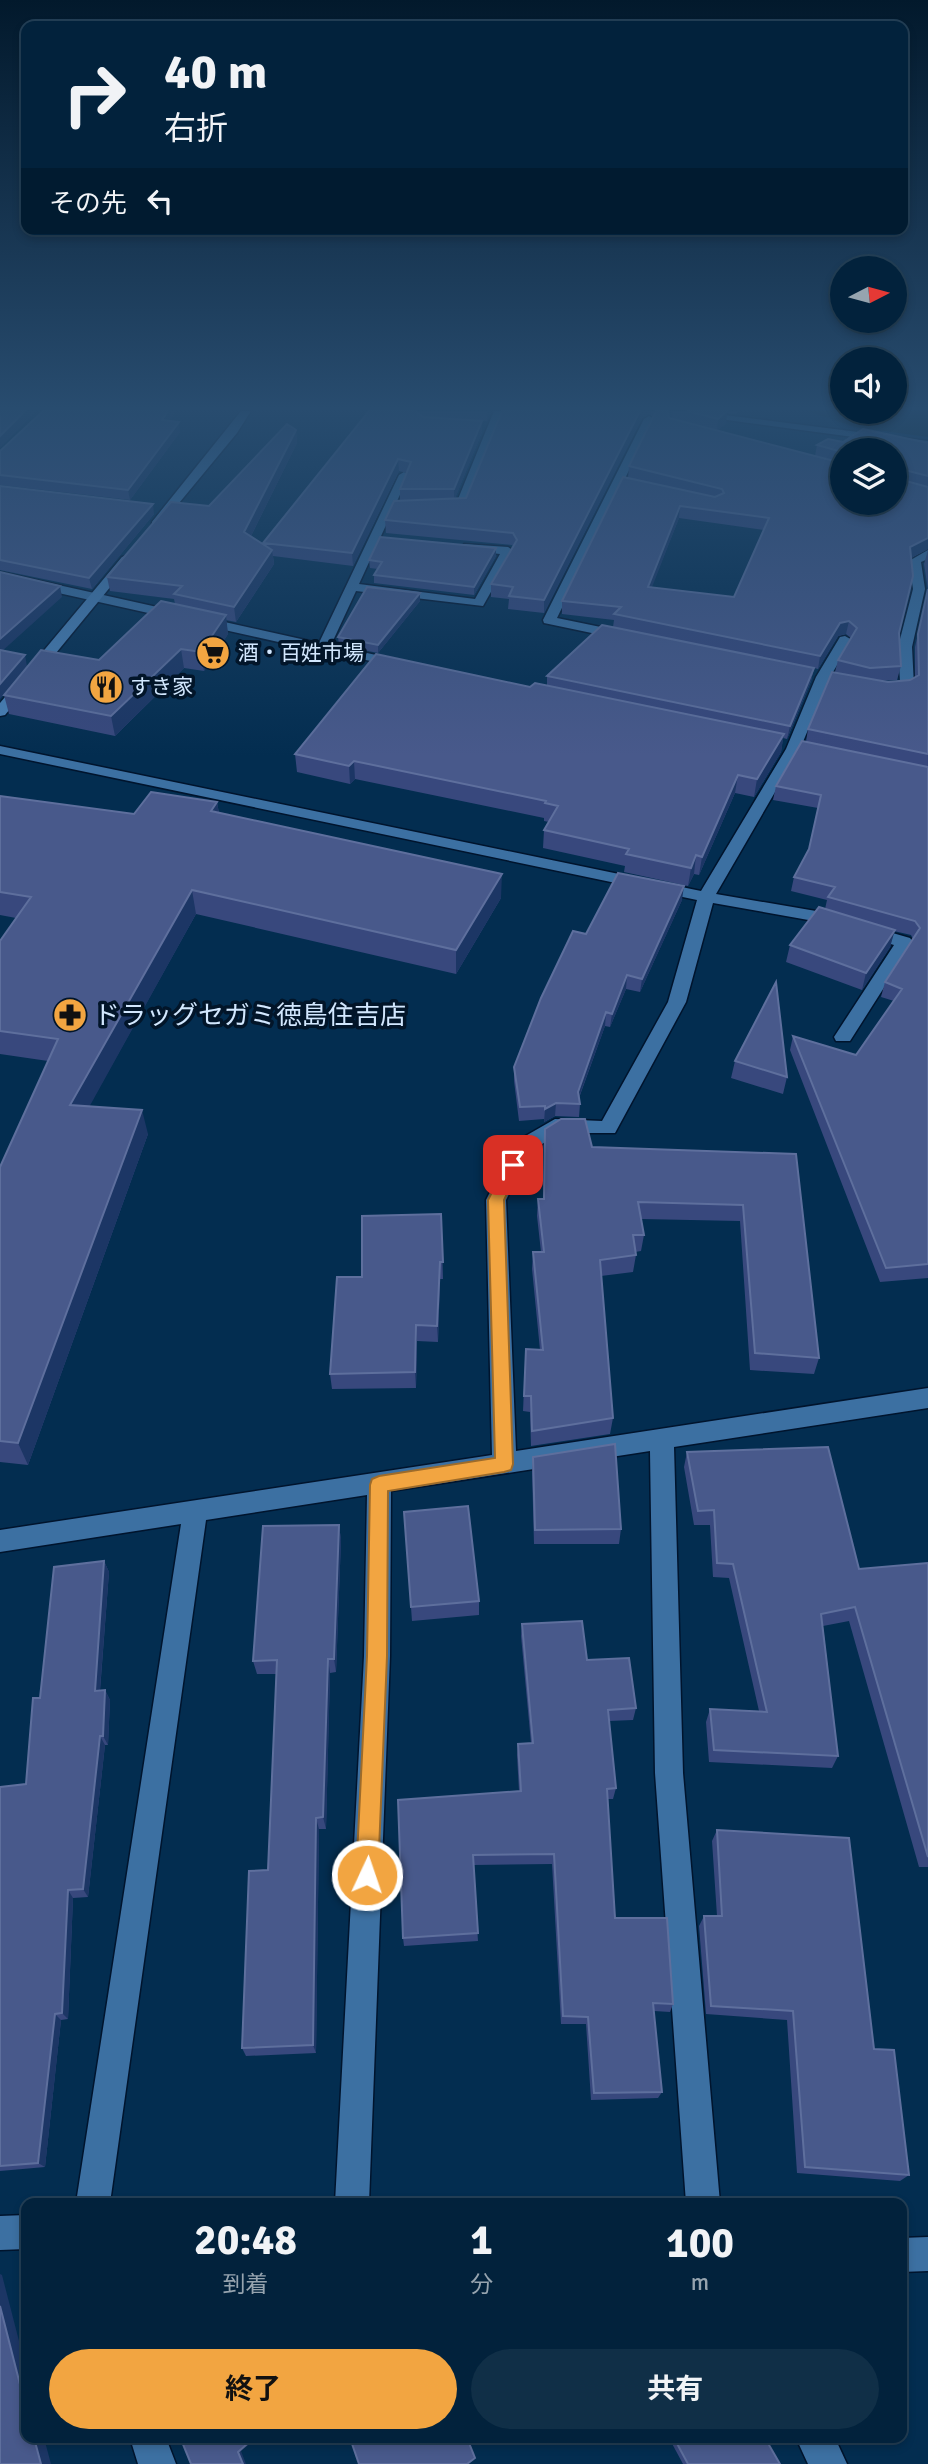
<!DOCTYPE html>
<html lang="ja">
<meta charset="utf-8">
<style>
:root{--surface:#02223c;--page:#102f47;--text:#f1f3f6;--muted:#96a4af;--line:#233f56;--accent:#f2a541}
body{margin:0;font-family:Signika,"Noto Sans JP",sans-serif;background:var(--page);color:var(--text);height:100vh;display:flex;flex-direction:column;font-size:26px;white-space:nowrap}
*{box-sizing:border-box;margin:0}
p{font-size:23px;color:var(--muted)}
.icon{flex:none;width:38px;height:38px;fill:none;stroke:currentColor;stroke-width:2;stroke-linecap:round;stroke-linejoin:round}
.map{position:relative;flex:1;overflow:hidden}
.panel{position:absolute;left:21px;top:2198px;width:886px;height:245px;display:flex;flex-direction:column;background:var(--surface);border-radius:14px;box-shadow:0 4px 10px #0003,0 0 0 2px var(--line)}
.panel>*{flex:none}
.hud{position:absolute;left:21px;top:21px;width:887px;height:214px;border-radius:14px;box-shadow:0 4px 10px #0003,0 0 0 2px var(--line);background:#02223c;color:var(--text);overflow:hidden}
.needle{width:46px;rotate:84deg}
.tools{position:absolute;left:830px;top:256px;display:grid;gap:14px}
.tools a{display:grid;place-items:center;width:77px;height:77px;border-radius:50%;background:var(--surface);box-shadow:0 4px 10px #0003,0 0 0 2px var(--line);font-size:35px}
.pin{position:absolute;display:grid;place-items:center;width:60px;height:60px;color:#fff;margin:-30px;border-radius:14px;box-shadow:0 4px 10px #0006}
.me{position:absolute;width:77px;margin:-38px;rotate:3deg;stroke-linejoin:round;filter:drop-shadow(0 0 5px #0008)}
.turn{display:flex;align-items:center;gap:24px;height:147px;padding:0 28px;font-size:32px}
.turn .icon{width:91px;height:91px;stroke-width:2.5}
.turn b{display:block;font-size:49px;line-height:60px}
.then{display:flex;align-items:center;height:66px;padding:0 28px;background:#0003;gap:14px;font-size:26px}
.eta{display:flex;justify-content:space-evenly;align-items:center;height:119px;text-align:center}
.eta b{font-size:42px;font-weight:700;line-height:49px}
.button{display:flex;gap:14px;margin-top:auto;padding:14px 28px}
.button a{flex:1;height:80px;border-radius:42px;background:var(--accent);color:#111;font-size:28px;font-weight:700;line-height:80px;text-align:center}
.button a+a{background:var(--page);color:var(--text)}
.map>svg:first-child{display:block}
</style>
<div class="map">
<svg width="928" height="2464" viewBox="0 0 928 2464">
<rect width="100%" height="100%" fill="#032d50"/>
<!-- water -->
<path fill="#031d1b" d="M 807,411 L 928,411 L 928,437 L 855,427 Z"/>
<g fill="none" stroke-linecap="round" stroke-linejoin="round">
<!-- street casing -->
<g stroke="#00142d" stroke-width="3">
<path id="street" d="M 494,411 L 504,411 L 466,507 L 460,510 L 439,509 L 439,505 L 456,504 Z
M 660,411 L 693,411 L 928,441 L 928,447 Z
M 649,416 L 654,419 L 557,618 L 625,632 L 632,636 L 625,640 L 544,623 L 543,620 L 644,419 Z
M 404,472 L 409,475 L 359,584 L 475,599 L 500,554 L 464,550 L 464,544 L 508,547 L 514,551 L 483,606 L 356,591 L 331,645 L 403,661 L 403,667 L 323,652 L 0,580 L 0,572 L 319,643 L 399,475 Z
M 928,550 L 928,559 L 921,562 L 925,589 L 912,647 L 914,686 L 907,690 L 881,690 L 881,684 L 900,682 L 898,647 L 913,589 L 909,561 Z
M 845,636 L 852,640 L 830,677 L 800,749 L 716,894 L 816,911 L 910,938 L 913,942 L 850,1041 L 836,1041 L 834,1037 L 894,945 L 814,921 L 713,903 L 686,1002 L 615,1133 L 559,1133 L 530,1152 L 506,1200 L 516,1451 L 928,1388 L 928,1408 L 674,1447 L 683,1773 L 720,2203 L 686,2203 L 655,1773 L 650,1451 L 391,1491 L 390,1656 L 369,2203 L 335,2203 L 364,1656 L 367,1495 L 206,1520 L 110,2203 L 76,2203 L 181,1524 L 0,1552 L 0,1530 L 492,1455 L 486,1200 L 515,1142 L 555,1119 L 602,1121 L 668,1002 L 697,900 L 0,754 L 0,746 L 701,891 L 786,749 L 816,677 L 840,637 Z
M 26,2215 L 26,2249 L 0,2250 L 0,2216 Z
M 928,2237 L 928,2271 L 901,2272 L 901,2238 Z
M 130,2438 L 166,2438 L 176,2464 L 138,2464 Z
M 796,2438 L 835,2438 L 847,2464 L 808,2464 Z"/>
</g>
<!-- secondary casing -->
<g stroke="#00142d" stroke-width="3">
<path id="secondary" d="M 241,411 L 251,411 L 237,433 L 160,526 L 152,526 L 152,522 Z
M 126,556 L 130,557 L 130,563 L 5,715 L 0,716 L 0,703 L 122,557 Z"/>
</g>
<!-- street -->
<use href="#street" fill="#3c70a2" fill-rule="evenodd"/>
<!-- secondary -->
<use href="#secondary" fill="#4a81b7" fill-rule="evenodd"/>
</g>
<!-- wall -->
<path fill="#38487d" fill-rule="evenodd" d="M 43,411 L 176,411 L 169,421 L 180,432 L 130,500 L 0,485 L 0,451 Z
M 369,411 L 491,411 L 487,421 L 482,421 L 482,432 L 455,498 L 466,498 L 502,411 L 738,411 L 736,414 L 727,413 L 726,423 L 717,431 L 815,456 L 817,445 L 843,442 L 928,443 L 928,549 L 911,558 L 899,634 L 901,666 L 897,680 L 879,681 L 888,682 L 910,680 L 915,677 L 915,647 L 928,590 L 924,564 L 928,550 L 928,1278 L 880,1282 L 790,1050 L 793,1036 L 856,1055 L 894,1001 L 881,997 L 885,982 L 913,939 L 911,935 L 894,931 L 890,947 L 862,990 L 786,962 L 790,945 L 825,909 L 827,900 L 791,891 L 794,877 L 809,849 L 818,808 L 773,800 L 776,786 L 806,742 L 808,729 L 835,672 L 838,660 L 851,638 L 846,634 L 838,636 L 818,669 L 814,668 L 811,681 L 787,739 L 783,738 L 781,752 L 754,797 L 735,793 L 699,875 L 694,874 L 688,886 L 624,872 L 625,866 L 543,848 L 544,830 L 549,822 L 544,821 L 544,818 L 355,779 L 350,784 L 297,772 L 295,754 L 530,687 L 547,685 L 547,676 L 613,627 L 614,620 L 562,614 L 562,601 L 628,478 L 629,466 L 653,417 L 650,414 L 642,418 L 544,613 L 508,609 L 509,599 L 491,597 L 491,584 L 513,546 L 512,545 L 386,533 L 385,520 L 400,501 L 400,489 L 407,473 L 399,471 L 353,566 L 273,556 L 274,564 L 236,622 L 226,620 L 228,634 L 204,671 L 184,668 L 115,736 L 9,714 L 4,695 L 99,660 L 175,604 L 174,599 L 110,591 L 107,577 L 209,506 L 296,430 L 297,443 L 251,536 L 263,544 ZM 842,450 L 894,502 L 842,502 ZM 679,518 L 764,530 L 734,597 L 651,588 Z
M 0,486 L 154,514 L 92,589 L 0,570 Z
M 496,556 L 474,595 L 374,583 L 374,575 L 378,569 L 370,568 L 369,560 Z
M 420,593 L 420,601 L 378,653 L 339,645 L 338,637 Z
M 0,796 L 134,814 L 217,802 L 219,813 L 501,898 L 456,974 L 196,914 L 89,1106 L 148,1134 L 28,1465 L 0,1462 L 0,1167 L 48,1061 L 0,1054 L 0,941 L 16,918 L 0,915 Z
M 682,900 L 640,992 L 626,989 L 610,1027 L 605,1026 L 579,1098 L 580,1104 L 579,1117 L 555,1116 L 544,1122 L 544,1119 L 519,1121 L 514,1081 L 514,1067 L 586,934 Z
M 735,1061 L 787,1077 L 783,1094 L 731,1078 Z
M 545,1129 L 592,1147 L 796,1154 L 819,1358 L 814,1374 L 750,1370 L 740,1221 L 641,1219 L 644,1235 L 641,1251 L 635,1252 L 636,1255 L 633,1272 L 601,1276 L 613,1418 L 610,1434 L 531,1446 L 530,1412 L 523,1411 L 525,1365 L 540,1350 L 532,1269 L 533,1252 L 541,1252 L 537,1216 L 538,1199 L 543,1199 Z
M 441,1214 L 443,1279 L 440,1279 L 438,1342 L 417,1341 L 416,1388 L 332,1389 L 330,1374 L 362,1277 Z
M 687,1452 L 859,1569 L 928,1563 L 928,1867 L 919,1867 L 849,1621 L 823,1626 L 838,1756 L 832,1768 L 709,1762 L 706,1722 L 710,1709 L 759,1711 L 729,1578 L 713,1577 L 710,1525 L 694,1525 L 684,1467 Z
M 533,1457 L 621,1529 L 619,1544 L 534,1544 L 532,1472 Z
M 404,1512 L 479,1601 L 479,1615 L 412,1621 Z
M 339,1525 L 341,1540 L 336,1672 L 330,1673 L 326,1829 L 319,1829 L 316,2053 L 246,2056 L 242,2048 L 268,1870 L 276,1674 L 257,1674 L 253,1661 Z
M 104,1561 L 109,1572 L 100,1691 L 105,1690 L 110,1700 L 108,1745 L 105,1745 L 88,1897 L 73,1898 L 68,2019 L 61,2020 L 45,2167 L 0,2171 L 0,1787 L 26,1784 L 40,1698 Z
M 522,1624 L 587,1660 L 636,1708 L 633,1720 L 609,1721 L 616,1788 L 613,1799 L 607,1799 L 615,1918 L 673,2004 L 670,2012 L 654,2011 L 662,2092 L 658,2098 L 591,2100 L 586,2024 L 561,2024 L 552,1864 L 473,1865 L 478,1941 L 404,1946 L 403,1938 L 519,1791 L 517,1755 L 518,1744 L 531,1743 L 521,1636 Z
M 717,1830 L 874,2049 L 909,2175 L 900,2181 L 797,2173 L 787,2020 L 706,2014 L 699,1926 L 704,1916 L 717,1916 L 712,1841 Z
M 669,2438 L 765,2438 L 780,2464 L 683,2464 Z"/>
<!-- shaded-wall -->
<path fill="#1c3665" d="M 25,411 L 37,411 L 0,448 L 0,436 Z
M 168,411 L 176,411 L 163,430 L 162,420 Z
M 487,411 L 491,411 L 487,421 Z
M 640,411 L 651,411 L 650,414 L 642,418 L 544,613 L 544,600 Z
M 668,411 L 673,411 L 672,419 L 667,421 Z
M 727,411 L 726,423 L 717,431 L 718,419 Z
M 482,421 L 482,432 L 454,501 L 454,489 Z
M 179,422 L 180,432 L 130,500 L 128,490 Z
M 296,430 L 297,443 L 246,546 L 244,532 Z
M 398,459 L 399,471 L 353,566 L 352,553 Z
M 153,504 L 154,514 L 92,589 L 89,578 Z
M 680,506 L 679,518 L 647,600 L 648,587 Z
M 928,538 L 928,549 L 907,560 L 910,547 Z
M 496,548 L 496,556 L 474,595 L 474,587 Z
M 272,550 L 274,564 L 236,622 L 234,607 Z
M 60,586 L 62,597 L 0,653 L 0,639 Z
M 420,593 L 420,601 L 378,653 L 378,645 Z
M 226,615 L 228,634 L 204,671 L 201,652 Z
M 849,621 L 846,634 L 838,636 L 818,669 L 820,656 L 840,623 Z
M 181,649 L 184,668 L 115,736 L 111,716 Z
M 25,655 L 27,666 L 0,699 L 0,684 Z
M 814,668 L 811,681 L 787,739 L 790,726 Z
M 784,734 L 781,752 L 754,797 L 757,779 Z
M 354,761 L 355,779 L 350,784 L 349,766 Z
M 738,775 L 735,793 L 699,875 L 702,857 Z
M 217,802 L 221,826 L 211,811 Z
M 696,855 L 694,874 L 688,886 L 691,868 Z
M 502,874 L 501,898 L 456,974 L 456,950 Z
M 684,886 L 682,900 L 640,992 L 642,979 Z
M 192,890 L 196,914 L 77,1129 L 70,1105 Z
M 895,930 L 890,947 L 862,990 L 866,973 Z
M 627,975 L 626,989 L 610,1027 L 612,1014 Z
M 606,1012 L 605,1026 L 576,1105 L 578,1092 Z
M 556,1103 L 555,1116 L 544,1122 L 545,1109 Z
M 142,1110 L 148,1134 L 28,1465 L 18,1443 Z
M 440,1262 L 440,1279 L 438,1342 L 437,1326 Z
M 416,1325 L 417,1341 L 416,1388 L 415,1372 Z
M 339,1525 L 341,1540 L 336,1672 L 334,1659 Z
M 104,1561 L 109,1572 L 99,1701 L 95,1691 Z
M 328,1659 L 330,1673 L 326,1829 L 323,1817 Z
M 105,1690 L 110,1700 L 108,1745 L 103,1736 Z
M 100,1736 L 105,1745 L 88,1897 L 83,1889 Z
M 316,1818 L 319,1829 L 316,2053 L 313,2045 Z
M 68,1890 L 73,1898 L 68,2019 L 62,2013 Z
M 55,2014 L 61,2020 L 45,2167 L 38,2163 Z
M 0,2274 L 2,2275 L 26,2368 L 26,2408 L 0,2306 Z
M 34,2438 L 44,2438 L 51,2464 L 41,2464 Z
M 254,2438 L 257,2438 L 241,2451 L 246,2464 L 243,2464 L 238,2452 Z"/>
<!-- building -->
<path fill="#48598b" stroke="#5e6f9d" stroke-width="2" fill-rule="evenodd" d="M 0,411 L 25,411 L 0,436 Z
M 43,411 L 168,411 L 162,420 L 179,422 L 128,490 L 0,475 L 0,451 Z
M 369,411 L 415,411 L 423,417 L 482,421 L 454,489 L 400,489 L 411,462 L 398,459 L 352,553 L 263,543 Z
M 502,411 L 640,411 L 544,600 L 509,596 L 513,587 L 491,584 L 517,540 L 513,533 L 385,520 L 394,501 L 466,498 Z
M 656,411 L 668,411 L 669,418 L 842,463 L 842,502 L 894,502 L 894,473 L 895,478 L 928,487 L 928,538 L 910,547 L 913,576 L 899,633 L 901,666 L 870,668 L 838,660 L 857,628 L 849,621 L 840,623 L 820,656 L 614,614 L 621,607 L 562,601 L 623,477 L 715,497 L 724,493 L 722,489 L 629,466 ZM 680,506 L 769,518 L 734,597 L 648,587 Z
M 687,411 L 727,411 L 718,419 Z
M 287,424 L 296,430 L 244,532 L 272,550 L 234,607 L 174,594 L 182,586 L 107,577 L 171,502 L 209,506 Z
M 863,429 L 928,443 L 928,476 L 897,468 L 894,470 L 894,450 L 842,450 L 842,452 L 817,445 L 828,439 L 843,442 Z
M 0,486 L 153,504 L 89,578 L 0,560 Z
M 380,537 L 496,548 L 474,587 L 374,575 L 382,562 L 369,560 Z
M 0,572 L 60,586 L 0,639 Z
M 367,587 L 420,593 L 378,645 L 338,637 Z
M 928,589 L 928,754 L 808,729 L 832,672 L 888,682 L 910,680 L 919,675 L 918,634 Z
M 161,601 L 226,615 L 201,652 L 181,649 L 111,716 L 4,695 L 41,650 L 99,660 Z
M 602,625 L 814,668 L 790,726 L 547,676 Z
M 0,650 L 25,655 L 0,684 Z
M 376,654 L 530,687 L 535,683 L 784,734 L 757,779 L 738,775 L 702,857 L 696,855 L 691,868 L 626,854 L 629,849 L 544,830 L 558,806 L 545,803 L 546,801 L 354,761 L 349,766 L 295,754 Z
M 802,741 L 928,767 L 928,1264 L 886,1268 L 793,1036 L 856,1055 L 902,989 L 885,982 L 920,928 L 915,921 L 828,897 L 835,887 L 794,877 L 809,849 L 821,795 L 776,786 Z
M 151,792 L 217,802 L 211,811 L 502,874 L 456,950 L 192,890 L 70,1105 L 142,1110 L 18,1443 L 0,1441 L 0,1167 L 58,1039 L 0,1031 L 0,941 L 31,897 L 0,892 L 0,796 L 134,814 Z
M 618,873 L 684,886 L 642,979 L 627,975 L 612,1014 L 606,1012 L 578,1092 L 580,1104 L 556,1103 L 545,1109 L 545,1106 L 520,1107 L 514,1067 L 541,998 L 573,931 L 586,934 Z
M 819,907 L 895,930 L 866,973 L 790,945 Z
M 776,982 L 787,1077 L 735,1061 Z
M 561,1119 L 585,1119 L 592,1147 L 796,1154 L 819,1358 L 755,1353 L 743,1205 L 638,1202 L 644,1235 L 633,1235 L 636,1255 L 600,1260 L 613,1418 L 532,1431 L 531,1396 L 524,1396 L 526,1349 L 543,1350 L 533,1252 L 544,1252 L 538,1199 L 544,1199 L 545,1129 Z
M 441,1214 L 443,1262 L 440,1262 L 437,1326 L 416,1325 L 415,1372 L 330,1374 L 337,1277 L 362,1277 L 362,1216 Z
M 615,1444 L 621,1529 L 535,1530 L 533,1457 Z
M 828,1447 L 859,1569 L 928,1563 L 928,1857 L 855,1607 L 821,1614 L 838,1756 L 714,1750 L 710,1709 L 767,1712 L 733,1564 L 717,1563 L 714,1510 L 698,1511 L 687,1452 Z
M 468,1506 L 479,1601 L 411,1607 L 404,1512 Z
M 339,1525 L 334,1659 L 328,1659 L 323,1817 L 316,1818 L 313,2045 L 242,2048 L 249,1871 L 268,1870 L 277,1660 L 253,1661 L 263,1526 Z
M 104,1561 L 95,1691 L 105,1690 L 103,1736 L 100,1736 L 83,1889 L 68,1890 L 62,2013 L 55,2014 L 38,2163 L 0,2166 L 0,1787 L 26,1784 L 33,1698 L 40,1698 L 54,1567 Z
M 582,1621 L 587,1660 L 629,1658 L 636,1708 L 608,1710 L 616,1788 L 607,1789 L 615,1918 L 667,1918 L 673,2004 L 653,2003 L 662,2092 L 594,2093 L 588,2017 L 563,2016 L 554,1854 L 473,1855 L 478,1933 L 403,1938 L 398,1800 L 521,1791 L 518,1744 L 533,1743 L 522,1624 Z
M 717,1830 L 849,1838 L 874,2049 L 894,2050 L 909,2175 L 805,2167 L 793,2011 L 711,2006 L 704,1916 L 722,1916 Z
M 0,2306 L 26,2408 L 26,2438 L 34,2438 L 41,2464 L 0,2464 Z
M 188,2438 L 254,2438 L 238,2452 L 243,2464 L 191,2464 L 182,2442 Z
M 350,2438 L 467,2438 L 475,2458 L 467,2464 L 359,2464 Z
M 674,2438 L 765,2438 L 780,2464 L 688,2464 Z"/>
<!-- sky -->
<linearGradient id="sky" x2="0" y2="1"><stop stop-color="#02192c"/><stop offset="0.54" stop-color="#284c6f"/><stop offset="1" stop-color="#284c6f" stop-opacity="0"/></linearGradient>
<rect width="928" height="756" fill="url(#sky)"/>
<!-- route -->
<path fill="#f2a541" stroke="#9d6b2a" stroke-width="2" d="M 513,1159 L 521,1165 L 504,1200 L 513,1464 L 511,1470 L 504,1472 L 388,1491 L 387,1656 L 378,1875 L 375,1883 L 367,1886 L 359,1883 L 356,1875 L 367,1656 L 370,1485 L 372,1479 L 379,1476 L 495,1458 L 488,1200 L 508,1161 Z"/>
<!-- icons -->
<defs>
<g id="supermarket-disc" transform="scale(1.75)"><circle r="9.5" fill="#f2a541" stroke="#021529"/><path d="M-6-5.5h2.5l.6 2H6L4.5 2H-2.5L-4.4-4H-6ZM-1.5 3.2a1.3 1.3 0 1 0 .1 0ZM3 3.2a1.3 1.3 0 1 0 .1 0Z" fill="#111"/></g>
<g id="restaurant-disc" transform="scale(1.75)"><circle r="9.5" fill="#f2a541" stroke="#021529"/><path d="M-5-6h1v4h1v-4h1v4h1v-4h1v5L-1.5 .5V6h-2V.5L-5-1ZM5-6V6H3V1.5H1.5Q1.5-4 5-6Z" fill="#111"/></g>
<g id="pharmacy-disc" transform="scale(1.75)"><circle r="9.5" fill="#f2a541" stroke="#021529"/><path d="M-2-6h4v4h4v4h-4v4h-4v-4h-4v-4h4Z" fill="#111"/></g>
</defs>
<g fill-rule="evenodd">
<use href="#supermarket-disc" x="213" y="653"/>
<use href="#restaurant-disc" x="106" y="687"/>
<use href="#pharmacy-disc" x="70" y="1015"/>
</g>
<g text-anchor="middle" stroke-width="7" stroke-linejoin="round" paint-order="stroke">
<!-- far-poi labels -->
<g font-size="21" fill="#d2e7fe" stroke="#021529" text-anchor="start">
<text x="238" y="660">酒・百姓市場</text>
<text x="130" y="694">すき家</text>
</g>
<!-- poi labels -->
<g font-size="26" fill="#d2e7fe" stroke="#021529" text-anchor="start">
<text x="94" y="1024">ドラッグセガミ徳島住吉店</text>
</g>
</g>
</svg>
<div class="tools">
<a><svg class="needle" viewBox="-14 -14 28 28"><path d="M0-13l5 13h-10z" fill="#e53935"/><path d="M0 13l5-13h-10z" fill="#96a4af"/></svg></a>
<a><svg class="icon" aria-label="sound" viewBox="0 0 24 24"><path d="M4 9h4l5-4v14l-5-4H4zM17 9q2 3 0 6"/></svg></a>
<a><svg class="icon" aria-label="layers" viewBox="0 0 24 24"><path d="M12 4l9 5-9 5-9-5zM3 14l9 5 9-5"/></svg></a>
</div>
<div class="pin" style="left:513px;top:1165px;background:#d93025"><svg class="icon" aria-label="arrive" viewBox="0 0 24 24"><path d="M6 21V4h12l-3 4 3 4H6"/></svg></div>
<svg class="me" style="left:367px;top:1875px" viewBox="-20 -20 40 40"><circle r="17" fill="#f2a541" stroke="#fff" stroke-width="3"/><path d="M0-11L8 9 0 5-8 9z" fill="#fff"/></svg>
<div class="hud">
<div class="turn"><svg class="icon" aria-label="right" viewBox="0 0 24 24"><path d="M7 20v-9h11M14 6l5 5-5 5"/></svg><div><b>40 m</b>右折</div></div>
<div class="then">その先<svg class="icon" aria-label="left" viewBox="0 0 24 24"><path d="M17 20v-9H6M10 6l-5 5 5 5"/></svg></div>
</div>
<section class="panel">
<div class="eta">
<div><b>20:48</b><p>到着</p></div>
<div><b>1</b><p>分</p></div>
<div><b>100</b><p>m</p></div>
</div>
<div class="button"><a>終了</a><a>共有</a></div>
</section>
</div>
